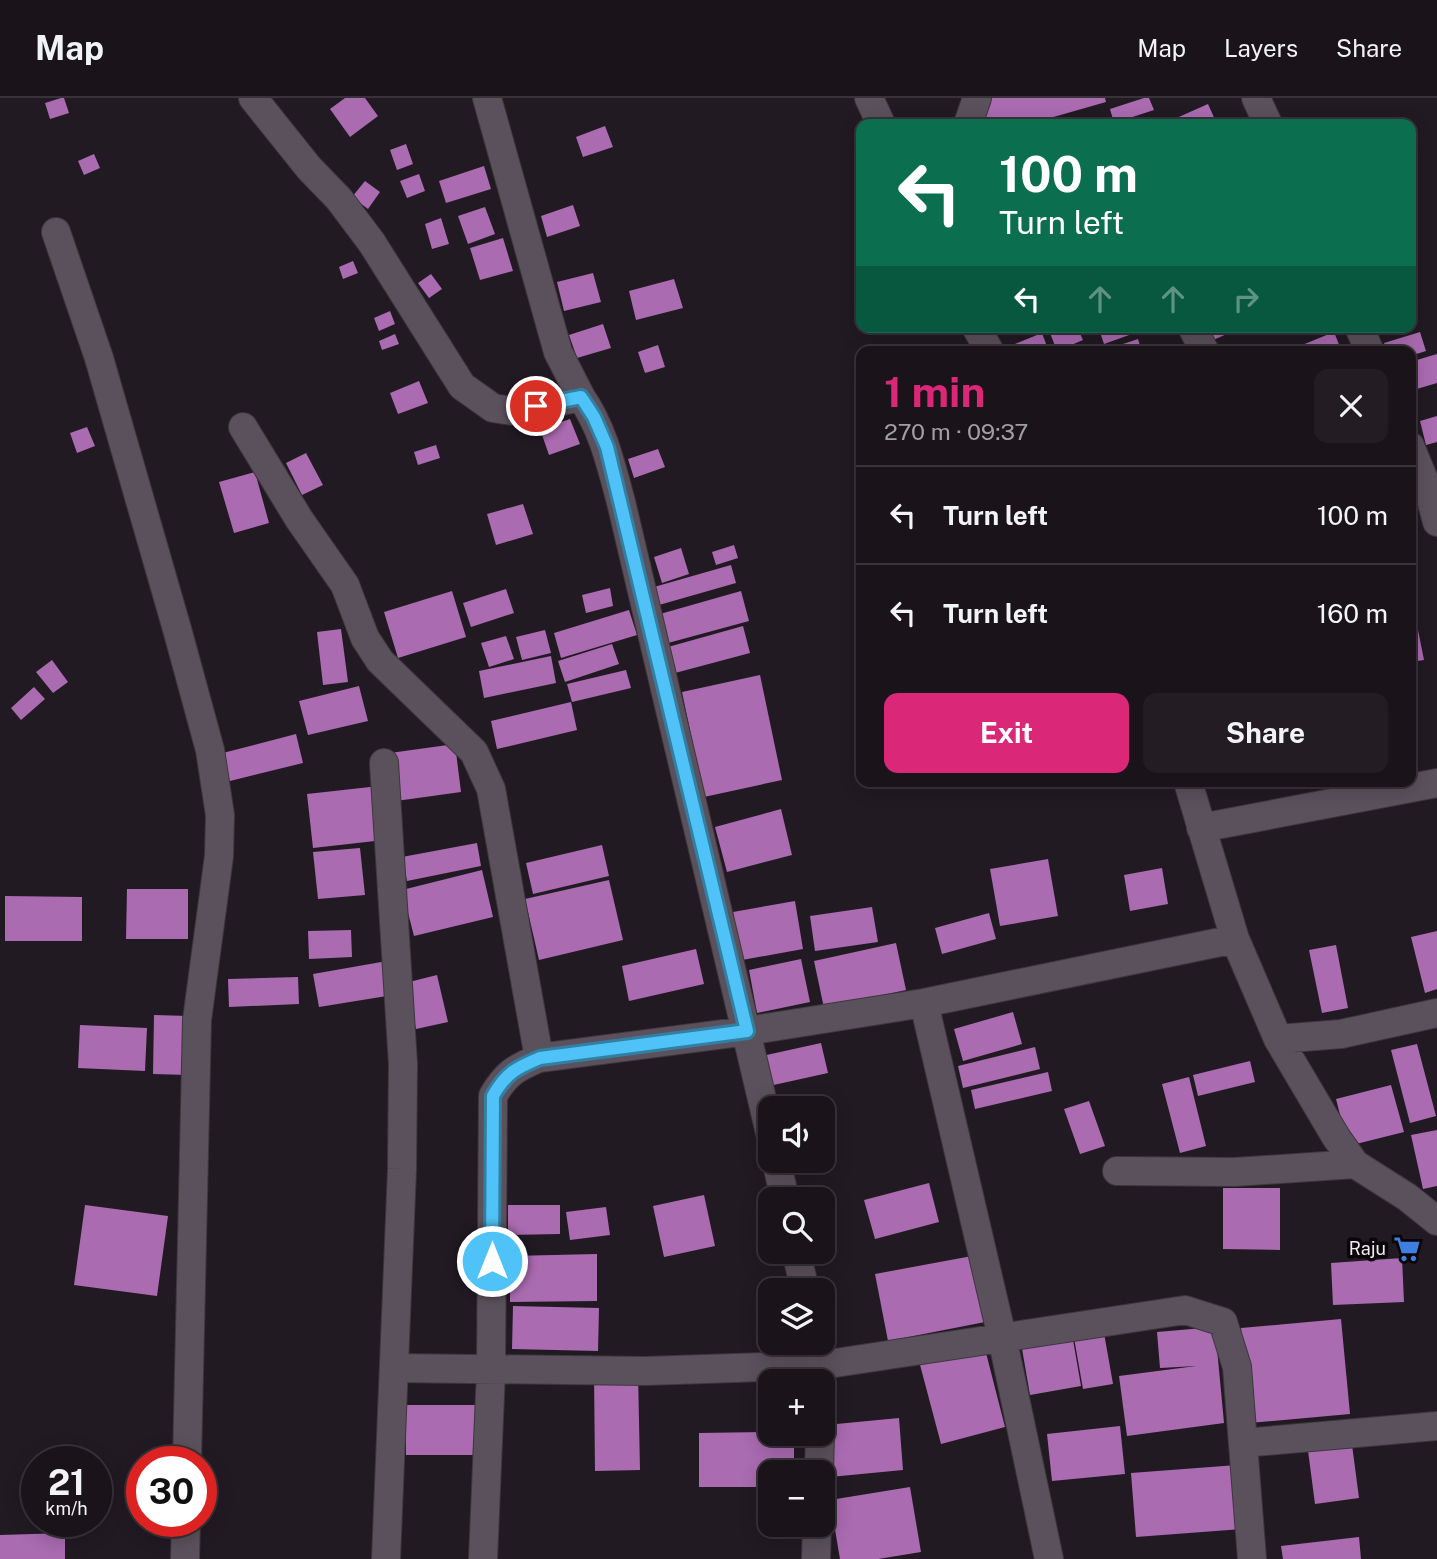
<!DOCTYPE html>
<meta charset="utf-8">
<style>
:root{--surface:#1a141a;--page:#231d23;--text:#f1f3f6;--muted:#9f9ea2;--line:#383339;--accent:#db2777}
body{margin:0;font-family:"Public Sans",sans-serif;background:var(--page);color:var(--text);height:100vh;display:flex;flex-direction:column;font-size:26px;white-space:nowrap}
*{box-sizing:border-box;margin:0}
p{font-size:23px;color:var(--muted)}
.icon{flex:none;width:38px;height:38px;fill:none;stroke:currentColor;stroke-width:2;stroke-linecap:round;stroke-linejoin:round}
.map{position:relative;flex:1;overflow:hidden}
.side{position:absolute;left:856px;top:248px;width:560px;height:441px;display:flex;flex-direction:column;background:var(--surface);border-radius:14px;box-shadow:0 4px 18px #0003,0 0 0 2px var(--line)}
.side>*{flex:none}
.hud{position:absolute;left:856px;top:21px;width:560px;height:214px;border-radius:14px;box-shadow:0 4px 18px #0003,0 0 0 2px var(--line);background:#0b6e4f;color:#fff;overflow:hidden}
.tools{position:absolute;left:758px;top:998px;display:grid;gap:14px}
.tools a{display:grid;place-items:center;width:77px;height:77px;border-radius:14px;background:var(--surface);box-shadow:0 4px 18px #0003,0 0 0 2px var(--line);font-size:35px}
.speed{position:absolute;left:21px;top:1348px;display:flex;gap:14px;font-size:35px;font-weight:700;text-align:center}
.speed>*{display:grid;place-content:center;width:91px;height:91px;border-radius:50%;background:var(--surface);box-shadow:0 4px 18px #0003,0 0 0 2px var(--line);line-height:1}
.speed small{font-size:18px;font-weight:400}
.speed .limit{border:10px solid #d22;background:#fff;color:#111}
.pin{position:absolute;display:grid;place-items:center;width:60px;height:60px;color:#fff;margin:-30px;border:4px solid #fff;border-radius:50%;box-shadow:0 2px 7px #0007}
.me{position:absolute;width:77px;margin:-38px;rotate:0deg;stroke-linejoin:round;filter:drop-shadow(0 0 5px #0008)}
.turn{display:flex;align-items:center;gap:24px;height:147px;padding:0 28px;font-size:32px}
.turn .icon{width:91px;height:91px;stroke-width:2.5}
.turn b{display:block;font-size:49px;line-height:60px}
.lanes{display:flex;align-items:center;height:66px;padding:0 28px;background:#0003;justify-content:center;gap:35px;direction:ltr}
.lanes .off{opacity:.35}
.round{display:grid;place-items:center;flex:none;width:74px;height:74px;border-radius:14px;background:var(--page)}
.overview{display:flex;align-items:center;justify-content:space-between;height:119px;padding:0 28px}
h1{font-size:42px;font-weight:700;line-height:52px;color:var(--accent)}
.cta{display:flex;gap:14px;margin-top:auto;padding:14px 28px}
.cta a{flex:1;height:80px;border-radius:14px;background:var(--accent);color:#fff;font-size:28px;font-weight:700;line-height:80px;text-align:center}
.cta a+a{background:var(--page);color:var(--text)}
ul{padding:0;list-style:none}
li{display:flex;align-items:center;gap:21px;height:98px;padding:0 28px;border-top:2px solid var(--line)}
li div{flex:1}
li b{display:block;font-size:26px}
li em{font-style:normal}
header{display:flex;align-items:center;gap:42px;box-sizing:border-box;height:98px;padding:0 35px;background:var(--surface);border-bottom:2px solid var(--line)}
header strong{font-size:33px}
nav{display:flex;gap:38px;margin-inline-start:auto;font-size:24px}
.map>svg:first-child{display:block}
</style>
<header>
<strong>Map</strong>
<nav><a>Map</a><a>Layers</a><a>Share</a></nav>
</header>
<div class="map">
<svg width="1437" height="1461" viewBox="0 0 1437 1461">
<rect width="100%" height="100%" fill="#221a23"/>
<!-- building -->
<path fill="#aa6bb1" d="M 61,0 L 64,0 L 69,15 L 50,21 L 45,5 Z
M 345,0 L 365,0 L 378,18 L 350,39 L 330,11 Z
M 992,0 L 1105,0 L 1106,4 L 1029,26 L 987,26 L 980,3 Z
M 1144,0 L 1149,0 L 1154,12 L 1114,25 L 1110,11 Z
M 1208,6 L 1217,26 L 1163,26 Z
M 605,28 L 613,49 L 583,59 L 576,39 Z
M 406,46 L 413,66 L 397,72 L 390,52 Z
M 94,56 L 100,70 L 84,77 L 78,63 Z
M 484,68 L 491,91 L 446,105 L 439,83 Z
M 419,76 L 425,93 L 407,100 L 400,83 Z
M 365,83 L 380,94 L 368,111 L 352,99 Z
M 573,107 L 580,128 L 547,139 L 541,118 Z
M 485,109 L 495,136 L 468,146 L 458,118 Z
M 441,120 L 449,146 L 432,151 L 425,126 Z
M 503,140 L 513,173 L 480,182 L 470,150 Z
M 353,163 L 358,175 L 343,181 L 339,169 Z
M 593,175 L 601,204 L 564,213 L 557,184 Z
M 431,176 L 442,191 L 429,200 L 418,185 Z
M 674,181 L 683,210 L 636,222 L 629,193 Z
M 390,213 L 395,226 L 379,233 L 374,220 Z
M 603,226 L 611,250 L 577,260 L 569,237 Z
M 1064,229 L 1077,229 L 1083,242 L 1057,253 L 1050,235 Z
M 1104,229 L 1130,229 L 1132,236 L 1104,246 L 1099,231 Z
M 1199,229 L 1224,229 L 1227,236 L 1206,245 Z
M 1334,234 L 1342,254 L 1285,254 Z
M 1420,234 L 1426,253 L 1410,258 L 1410,254 L 1387,254 L 1384,245 Z
M 1042,235 L 1049,254 L 1013,254 L 1010,248 Z
M 395,236 L 399,246 L 382,252 L 379,243 Z
M 1138,241 L 1142,254 L 1109,254 L 1108,251 Z
M 658,247 L 665,269 L 645,275 L 638,254 Z
M 1437,256 L 1437,285 L 1410,293 L 1410,264 Z
M 419,283 L 428,305 L 398,316 L 390,295 Z
M 1437,318 L 1437,344 L 1426,347 L 1420,323 Z
M 570,321 L 580,346 L 549,357 L 540,331 Z
M 87,329 L 95,348 L 77,355 L 70,335 Z
M 436,347 L 440,360 L 418,367 L 414,354 Z
M 658,351 L 665,369 L 634,380 L 628,361 Z
M 306,355 L 323,387 L 302,397 L 286,365 Z
M 255,374 L 269,425 L 234,435 L 219,384 Z
M 523,406 L 533,436 L 496,447 L 487,416 Z
M 734,447 L 738,460 L 716,467 L 712,454 Z
M 681,450 L 689,476 L 662,485 L 654,459 Z
M 731,467 L 736,485 L 659,507 L 654,489 Z
M 610,490 L 613,508 L 586,515 L 582,497 Z
M 506,491 L 514,515 L 471,529 L 463,505 Z
M 452,493 L 466,539 L 398,560 L 384,514 Z
M 741,493 L 749,523 L 668,545 L 660,516 Z
M 629,512 L 637,537 L 561,560 L 554,535 Z
M 1416,522 L 1424,562 L 1410,564 L 1410,523 Z
M 743,528 L 750,555 L 675,575 L 668,549 Z
M 341,531 L 348,584 L 323,587 L 317,534 Z
M 545,532 L 551,555 L 522,562 L 516,539 Z
M 506,538 L 514,561 L 489,569 L 481,545 Z
M 612,546 L 619,566 L 565,584 L 558,563 Z
M 551,558 L 556,585 L 484,600 L 479,573 Z
M 52,562 L 68,584 L 53,595 L 36,574 Z
M 626,572 L 631,590 L 572,604 L 567,586 Z
M 760,577 L 782,682 L 704,699 L 682,594 Z
M 359,588 L 368,623 L 308,637 L 299,603 Z
M 34,589 L 45,601 L 21,622 L 11,610 Z
M 571,604 L 577,632 L 497,651 L 491,623 Z
M 296,636 L 303,665 L 226,684 L 219,656 Z
M 455,646 L 461,694 L 396,703 L 390,655 Z
M 379,688 L 384,742 L 313,750 L 307,696 Z
M 781,711 L 792,757 L 727,774 L 715,729 Z
M 477,745 L 481,768 L 407,783 L 402,759 Z
M 602,747 L 609,778 L 533,796 L 526,765 Z
M 360,750 L 365,797 L 318,801 L 313,754 Z
M 1048,761 L 1058,818 L 1000,828 L 990,771 Z
M 1162,770 L 1168,806 L 1130,813 L 1124,777 Z
M 482,772 L 493,819 L 414,838 L 402,792 Z
M 609,782 L 623,842 L 539,862 L 525,801 Z
M 127,791 L 188,791 L 188,841 L 126,841 Z
M 5,798 L 82,799 L 82,843 L 5,843 Z
M 795,803 L 803,851 L 742,862 L 733,814 Z
M 872,809 L 878,844 L 815,853 L 810,818 Z
M 989,815 L 996,841 L 942,856 L 935,830 Z
M 351,832 L 352,859 L 309,861 L 308,833 Z
M 1437,833 L 1437,891 L 1425,895 L 1411,839 Z
M 896,845 L 906,892 L 824,910 L 814,863 Z
M 1336,847 L 1348,910 L 1322,915 L 1309,852 Z
M 696,851 L 704,886 L 629,903 L 622,868 Z
M 801,861 L 810,904 L 757,915 L 749,872 Z
M 387,863 L 393,897 L 319,909 L 313,876 Z
M 437,877 L 448,924 L 416,931 L 405,885 Z
M 298,879 L 299,906 L 229,909 L 228,881 Z
M 1013,914 L 1022,946 L 963,963 L 954,931 Z
M 154,917 L 189,918 L 188,977 L 153,976 Z
M 80,927 L 147,930 L 145,973 L 78,970 Z
M 821,945 L 828,975 L 769,988 L 762,958 Z
M 1417,946 L 1436,1018 L 1410,1025 L 1391,952 Z
M 1035,949 L 1040,971 L 963,990 L 958,968 Z
M 1250,963 L 1255,984 L 1198,998 L 1193,977 Z
M 1048,974 L 1052,993 L 975,1011 L 971,992 Z
M 1189,979 L 1206,1048 L 1180,1055 L 1162,986 Z
M 1391,987 L 1404,1034 L 1348,1048 L 1336,1001 Z
M 1089,1003 L 1105,1048 L 1080,1056 L 1064,1011 Z
M 1437,1032 L 1437,1088 L 1423,1091 L 1411,1037 Z
M 929,1085 L 939,1124 L 875,1141 L 864,1102 Z
M 1223,1090 L 1280,1090 L 1280,1152 L 1223,1151 Z
M 704,1097 L 715,1148 L 664,1159 L 653,1108 Z
M 85,1107 L 168,1118 L 157,1198 L 74,1187 Z
M 508,1107 L 560,1107 L 560,1136 L 508,1137 Z
M 606,1109 L 610,1137 L 570,1142 L 566,1114 Z
M 597,1156 L 597,1203 L 510,1204 L 510,1158 Z
M 972,1158 L 985,1224 L 888,1243 L 875,1176 Z
M 1402,1160 L 1404,1204 L 1333,1207 L 1331,1165 Z
M 513,1208 L 599,1210 L 598,1253 L 512,1251 Z
M 1341,1221 L 1350,1316 L 1249,1325 L 1241,1230 Z
M 1215,1229 L 1224,1325 L 1127,1338 L 1119,1278 L 1196,1268 L 1160,1270 L 1157,1234 Z
M 1104,1235 L 1113,1286 L 1083,1291 L 1074,1240 Z
M 1072,1236 L 1081,1288 L 1030,1297 L 1021,1245 Z
M 984,1247 L 1005,1329 L 941,1346 L 919,1263 Z
M 638,1274 L 640,1372 L 595,1373 L 594,1275 Z
M 406,1307 L 478,1307 L 477,1357 L 406,1357 Z
M 899,1320 L 903,1372 L 830,1379 L 826,1327 Z
M 1120,1328 L 1125,1376 L 1052,1383 L 1047,1336 Z
M 770,1334 L 794,1335 L 794,1374 L 770,1374 L 770,1389 L 699,1389 L 699,1335 Z
M 1351,1339 L 1359,1400 L 1315,1406 L 1307,1345 Z
M 1237,1367 L 1242,1431 L 1136,1439 L 1131,1375 Z
M 910,1389 L 921,1454 L 878,1461 L 840,1461 L 830,1402 Z
M 65,1435 L 65,1461 L 0,1461 L 0,1437 Z
M 1359,1439 L 1361,1461 L 1283,1461 L 1281,1448 Z"/>
<g fill="none" stroke-linecap="round" stroke-linejoin="round">
<!-- minor casing -->
<g stroke="#3e373e" stroke-width="30">
<path id="minor" d="M 253,0 L 309,70 L 339,101 L 372,145 L 462,288 L 493,310 L 513,313 L 581,299 C 603,331 611,367 621,404 L 770,1035
M 487,0 L 558,254 L 581,299
M 869,0 L 881,26
M 1256,0 L 1268,26
M 968,26 L 977,0
M 56,134 L 99,260 L 177,531 L 210,652 L 220,717 L 219,758 L 197,922 L 187,1363
M 976,229 L 990,254
M 1192,229 L 1205,254
M 1359,229 L 1370,254
M 243,329 L 299,421 L 345,487 L 365,540 L 380,563 L 474,654 L 491,691 L 539,960
M 1410,348 L 1429,394 L 1437,424
M 384,665 L 403,966 L 402,1071 L 386,1461
M 1188,684 L 1235,841 L 1278,941 L 1336,1039 L 1355,1066 L 1407,1099 L 1437,1123
M 1201,730 L 1437,685
M 924,905 L 1002,1239 L 1049,1461
M 1278,941 L 1341,936 L 1437,915
M 776,1062 L 785,1101
M 1117,1073 L 1235,1074 L 1355,1066
M 796,1153 L 805,1192
M 395,1270 L 645,1273 L 822,1267 L 1185,1212 L 1223,1224 L 1237,1269 L 1252,1461
M 1243,1345 L 1437,1328
M 819,1374 L 820,1335
M 185,1461 L 186,1423
M 483,1461 L 491,1273 L 493,998 C 506,975 516,970 539,960 L 747,933 L 924,905 L 1235,841
M 816,1461 L 817,1426"/>
</g>
<!-- minor -->
<use href="#minor" stroke="#5b515c" stroke-width="28"/>
</g>
<g fill="none" stroke-linecap="round" stroke-linejoin="round">
<!-- route casing -->
<g stroke="#337fa1" stroke-width="18">
<path id="route" d="M 492,1163 L 493,998 C 506,975 516,970 540,960 L 747,933 L 607,349 L 594,319 L 581,299 L 536,308"/>
</g>
<!-- route -->
<use href="#route" stroke="#4fc3f7" stroke-width="12"/>
</g>
<!-- icons -->
<defs>
<g id="supermarket-bare" transform="scale(2.1)"><path d="M-6-5.5h2.5l.6 2H6L4.5 2H-2.5L-4.4-4H-6ZM-1.5 3.2a1.3 1.3 0 1 0 .1 0ZM3 3.2a1.3 1.3 0 1 0 .1 0Z" fill="#3f7fe0" stroke="#09060a" stroke-width="2.5" paint-order="stroke"/></g>
</defs>
<g fill-rule="evenodd">
<use href="#supermarket-bare" x="1407" y="1151"/>
</g>
<g text-anchor="middle" stroke-width="7" stroke-linejoin="round" paint-order="stroke">
<!-- poi labels -->
<g font-size="18" fill="#efe9f0" stroke="#09060a" text-anchor="end">
<text x="1386" y="1157">Raju</text>
</g>
</g>
</svg>
<div class="tools">
<a><svg class="icon" aria-label="sound" viewBox="0 0 24 24"><path d="M4 9h4l5-4v14l-5-4H4zM17 9q2 3 0 6"/></svg></a>
<a><svg class="icon" aria-label="search" viewBox="0 0 24 24"><circle cx="10" cy="10" r="6"/><path d="M15 15l6 6"/></svg></a>
<a><svg class="icon" aria-label="layers" viewBox="0 0 24 24"><path d="M12 4l9 5-9 5-9-5zM3 14l9 5 9-5"/></svg></a>
<a>+</a>
<a>−</a>
</div>
<div class="speed"><div>21<small>km/h</small></div><div class="limit">30</div></div>
<div class="pin" style="left:536px;top:308px;background:#d93025"><svg class="icon" aria-label="arrive" viewBox="0 0 24 24"><path d="M6 21V4h12l-3 4 3 4H6"/></svg></div>
<svg class="me" style="left:492px;top:1163px" viewBox="-20 -20 40 40"><circle r="17" fill="#4fc3f7" stroke="#fff" stroke-width="3"/><path d="M0-11L8 9 0 5-8 9z" fill="#fff"/></svg>
<div class="hud">
<div class="turn"><svg class="icon" aria-label="left" viewBox="0 0 24 24"><path d="M17 20v-9H6M10 6l-5 5 5 5"/></svg><div><b>100 m</b>Turn left</div></div>
<div class="lanes"><svg class="icon" aria-label="left" viewBox="0 0 24 24"><path d="M17 20v-9H6M10 6l-5 5 5 5"/></svg><svg class="icon off" aria-label="ahead" viewBox="0 0 24 24"><path d="M12 20V5M6 11l6-6 6 6"/></svg><svg class="icon off" aria-label="ahead" viewBox="0 0 24 24"><path d="M12 20V5M6 11l6-6 6 6"/></svg><svg class="icon off" aria-label="right" viewBox="0 0 24 24"><path d="M7 20v-9h11M14 6l5 5-5 5"/></svg></div>
</div>
<section class="side">
<div class="overview"><div><h1>1 min</h1><p>270 m · 09:37</p></div><a class="round"><svg class="icon" aria-label="close" viewBox="0 0 24 24"><path d="M6 6l12 12M18 6L6 18"/></svg></a></div>
<ul>
<li><svg class="icon" aria-label="left" viewBox="0 0 24 24"><path d="M17 20v-9H6M10 6l-5 5 5 5"/></svg><div><b>Turn left</b></div><em>100 m</em></li>
<li><svg class="icon" aria-label="left" viewBox="0 0 24 24"><path d="M17 20v-9H6M10 6l-5 5 5 5"/></svg><div><b>Turn left</b></div><em>160 m</em></li>
</ul>
<div class="cta"><a>Exit</a><a>Share</a></div>
</section>
</div>
